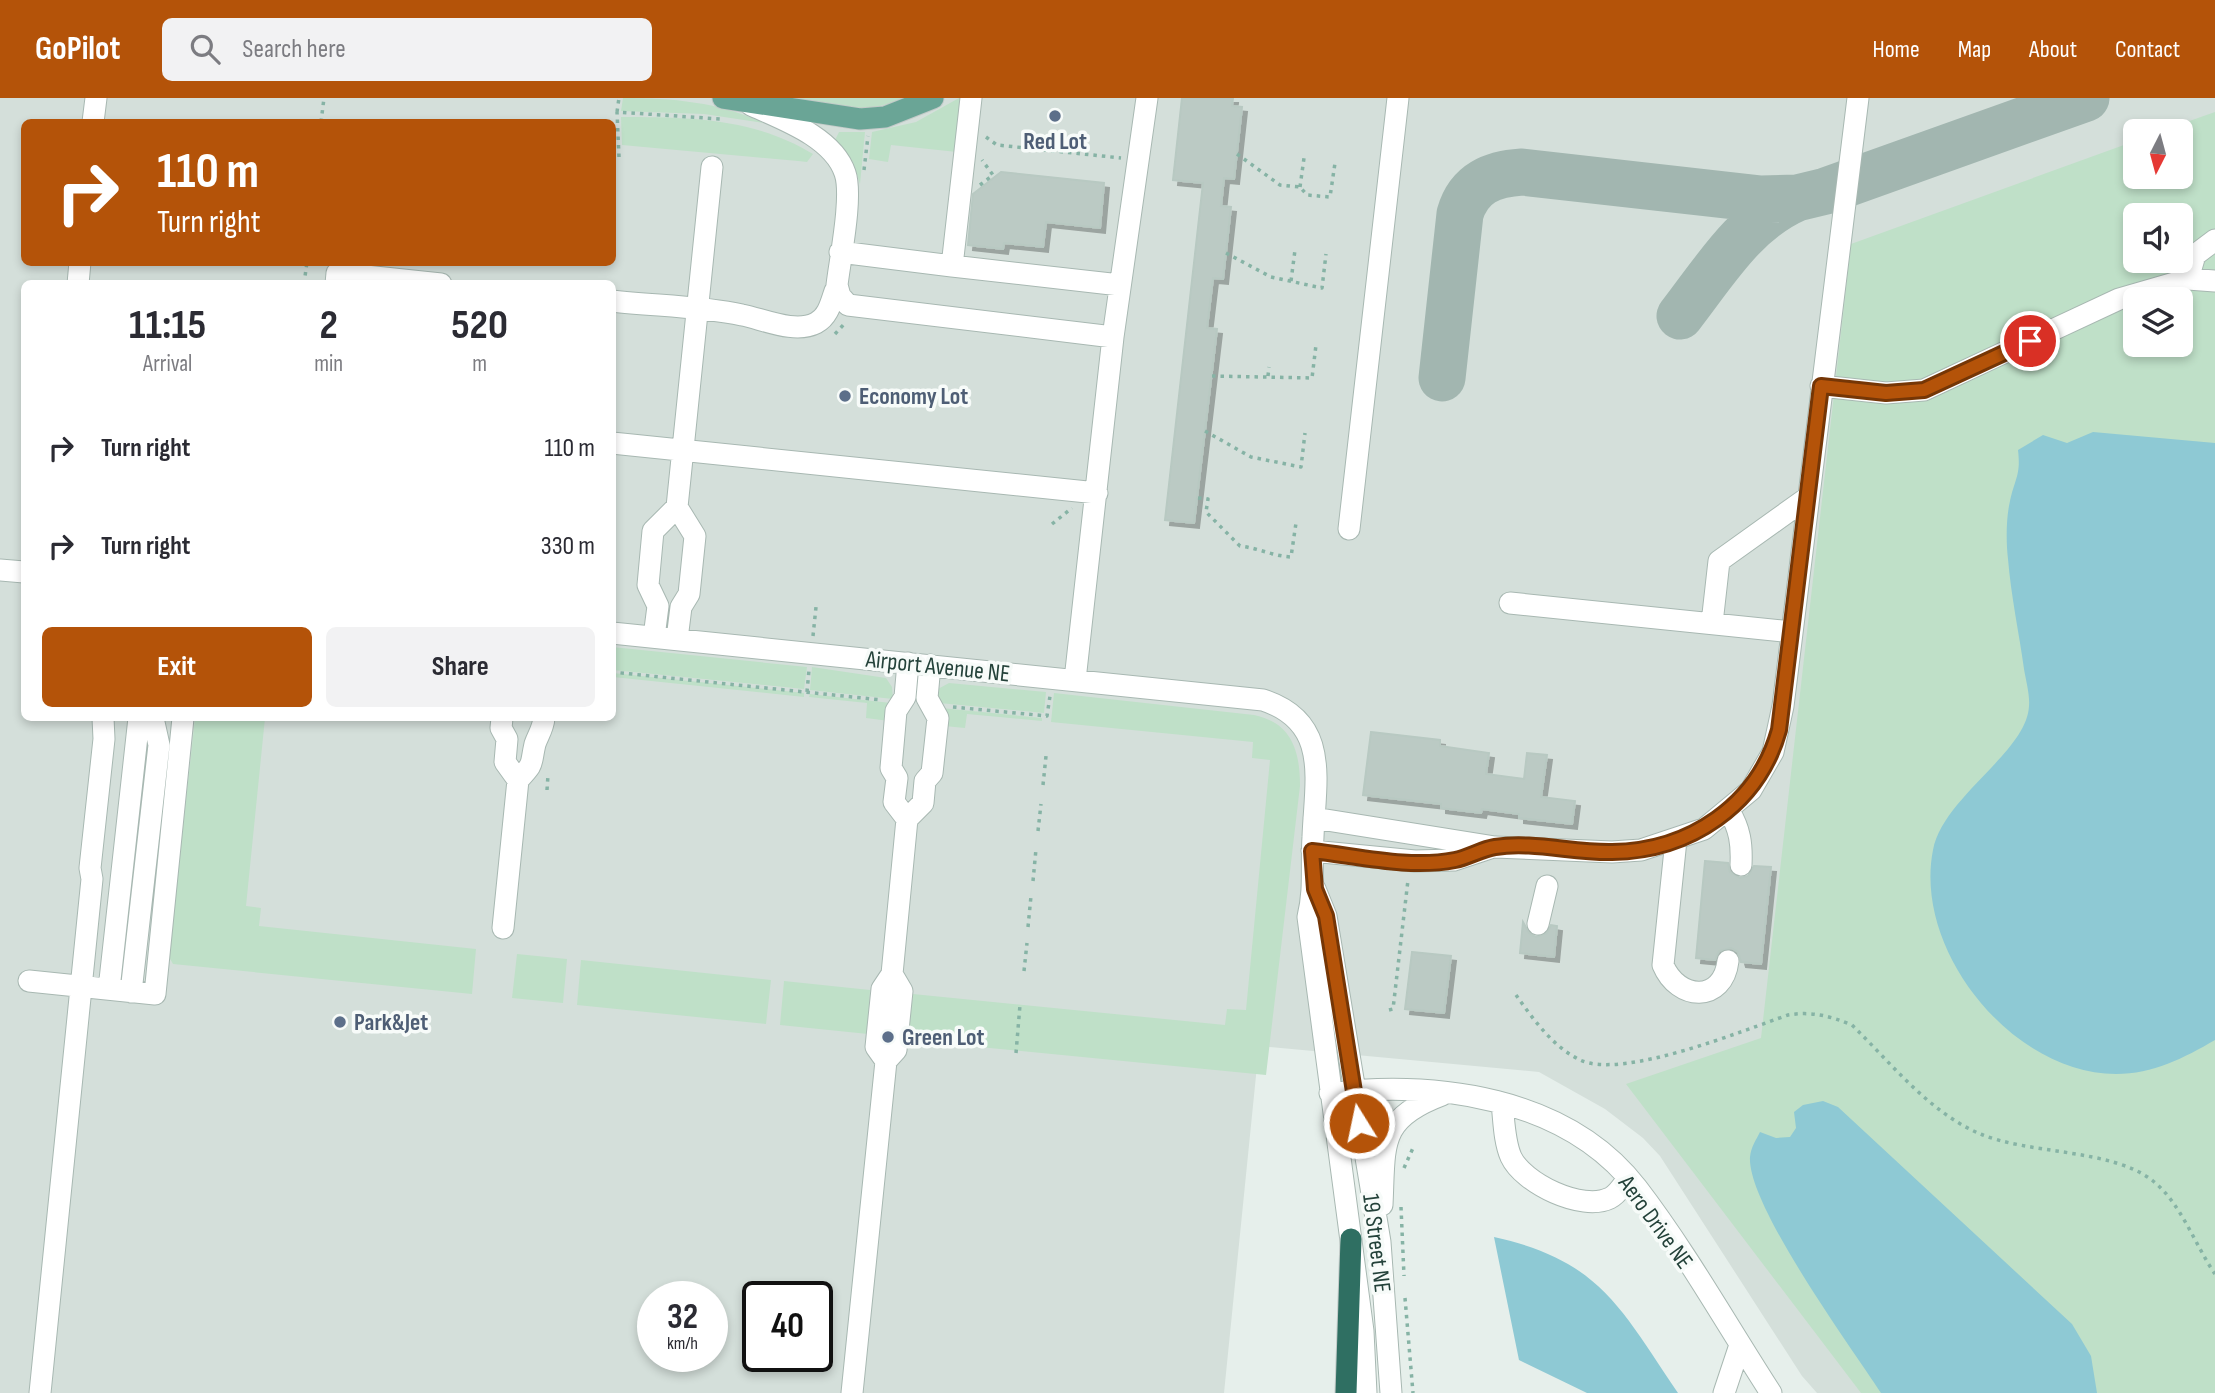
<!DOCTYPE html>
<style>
:root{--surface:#fff;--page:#f2f2f3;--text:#2b2b33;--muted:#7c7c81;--accent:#b45309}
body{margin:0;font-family:"Sofia Sans Condensed",sans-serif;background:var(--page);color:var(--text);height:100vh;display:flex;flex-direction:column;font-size:26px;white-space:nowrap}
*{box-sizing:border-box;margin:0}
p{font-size:23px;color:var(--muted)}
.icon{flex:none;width:38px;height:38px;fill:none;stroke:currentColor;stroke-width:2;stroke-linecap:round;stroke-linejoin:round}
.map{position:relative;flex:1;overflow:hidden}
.sheet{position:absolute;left:21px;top:182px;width:595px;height:441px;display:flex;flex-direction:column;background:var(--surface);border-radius:10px;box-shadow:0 4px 10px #0003}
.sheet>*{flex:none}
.hud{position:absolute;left:21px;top:21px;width:595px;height:147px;border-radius:10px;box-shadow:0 4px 10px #0003;background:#b45309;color:#fff;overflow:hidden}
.needle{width:46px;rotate:186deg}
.tools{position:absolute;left:2123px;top:21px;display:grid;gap:14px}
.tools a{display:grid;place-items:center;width:70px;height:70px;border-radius:10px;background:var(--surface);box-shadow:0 4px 10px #0003;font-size:35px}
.speed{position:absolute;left:637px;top:1183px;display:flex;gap:14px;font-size:35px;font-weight:700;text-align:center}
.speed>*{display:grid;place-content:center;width:91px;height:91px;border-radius:50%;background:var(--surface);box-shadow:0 4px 10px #0003;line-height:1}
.speed small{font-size:18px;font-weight:400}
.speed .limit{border:4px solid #111;border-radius:10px;background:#fff;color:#111}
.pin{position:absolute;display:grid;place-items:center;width:60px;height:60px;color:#fff;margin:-30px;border:4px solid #fff;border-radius:50%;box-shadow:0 2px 7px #0007}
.me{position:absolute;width:77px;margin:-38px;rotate:350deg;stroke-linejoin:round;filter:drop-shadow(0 0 5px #0008)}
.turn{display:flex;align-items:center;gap:24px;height:147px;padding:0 21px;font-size:32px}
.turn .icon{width:91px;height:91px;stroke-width:2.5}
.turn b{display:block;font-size:49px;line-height:60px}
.eta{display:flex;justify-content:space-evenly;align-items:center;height:119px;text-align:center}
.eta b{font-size:42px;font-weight:700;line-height:49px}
.action{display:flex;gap:14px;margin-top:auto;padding:14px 21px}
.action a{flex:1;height:80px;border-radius:10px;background:var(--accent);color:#fff;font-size:28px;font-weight:700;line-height:80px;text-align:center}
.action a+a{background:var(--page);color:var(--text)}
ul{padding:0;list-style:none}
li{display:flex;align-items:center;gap:21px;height:98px;padding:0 21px}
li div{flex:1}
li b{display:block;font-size:26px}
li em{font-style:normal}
header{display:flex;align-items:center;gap:42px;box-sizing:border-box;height:98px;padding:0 35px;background:var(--accent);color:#fff}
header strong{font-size:33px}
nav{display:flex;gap:38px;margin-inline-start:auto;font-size:24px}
.search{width:490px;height:63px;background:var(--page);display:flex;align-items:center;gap:18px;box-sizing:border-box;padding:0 24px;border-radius:10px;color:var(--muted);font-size:26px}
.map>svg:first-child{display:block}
</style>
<header>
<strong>GoPilot</strong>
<div class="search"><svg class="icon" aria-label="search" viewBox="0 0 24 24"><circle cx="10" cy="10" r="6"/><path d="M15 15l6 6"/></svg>Search here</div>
<nav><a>Home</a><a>Map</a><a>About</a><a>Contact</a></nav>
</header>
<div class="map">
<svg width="2215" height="1295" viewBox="0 0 2215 1295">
<defs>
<filter id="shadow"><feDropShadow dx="5" dy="5" stdDeviation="0" flood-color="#0004"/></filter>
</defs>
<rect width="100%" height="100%" fill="#e6efeb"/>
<!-- built -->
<path fill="#d4dfda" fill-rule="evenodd" d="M 0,0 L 2215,0 L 2215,1295 L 1817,1295 L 1802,1278 L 1660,1058 L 1643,1040 L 1605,1011 L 1539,974 L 1259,948 L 1224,1295 L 0,1295 ZM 24,24 L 612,24 L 612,164 L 24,164 ZM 2135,33 L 2180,33 L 2180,79 L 2135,79 ZM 2135,117 L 2180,117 L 2180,163 L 2135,163 ZM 24,186 L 612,186 L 612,620 L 24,620 ZM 2135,201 L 2180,201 L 2180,247 L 2135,247 ZM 653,1199 L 712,1199 L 712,1258 L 653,1258 ZM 758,1199 L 817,1199 L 817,1258 L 758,1258 Z"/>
<!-- green -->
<path fill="#bfe0c8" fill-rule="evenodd" d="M 623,0 C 672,0 719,4 764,25 L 704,16 L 621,13 Z
M 785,0 L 910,0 L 868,11 Z
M 959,0 L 963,0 L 957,54 L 891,47 L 888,64 L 869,61 L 872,34 L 916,24 Z
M 2215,14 L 2215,1295 L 1861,1295 L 1626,986 L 1761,940 L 1851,146 L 2135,43 L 2135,79 L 2180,79 L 2180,33 L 2161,33 ZM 2135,117 L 2180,117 L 2180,163 L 2135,163 ZM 2135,201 L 2180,201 L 2180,247 L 2135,247 Z
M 621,19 C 688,19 755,20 813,56 L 807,64 L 798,63 L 622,47 Z
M 839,34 L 865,34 L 860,86 L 853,64 L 834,44 Z
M 612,549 L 807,569 L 804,591 L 613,572 Z
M 812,569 L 886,580 L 892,589 L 893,601 L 810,592 Z
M 613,575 L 804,595 L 804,599 L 613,579 Z
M 949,585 L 1046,594 L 1044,615 L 939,605 L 936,600 L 938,591 Z
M 1054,595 L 1254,617 C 1292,625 1300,653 1300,688 L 1266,977 L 908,942 L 913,896 L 1225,927 L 1227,911 L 1246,912 L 1270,662 L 1252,660 L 1253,644 L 1051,624 Z
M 810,596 L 891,605 L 889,623 L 866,620 L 867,605 L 809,599 Z
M 941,610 L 1042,620 L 1042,623 L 967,616 L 965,630 L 944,628 Z
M 195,620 L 265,620 L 246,808 L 261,810 L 259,828 L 476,851 L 472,896 L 173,866 L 169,859 Z
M 517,856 L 567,861 L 563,905 L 512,900 Z
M 581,862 L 771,882 L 766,926 L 577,907 Z
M 784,883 L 870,892 L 868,936 L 780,927 Z"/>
<!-- water -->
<path fill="#8ec9d4" d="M 2093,334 L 2215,345 L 2215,942 C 2184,960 2153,976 2116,976 C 2013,976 1913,853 1933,752 C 1943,699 2027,654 2029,608 C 2030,597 2026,583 2024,571 C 2019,535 2011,498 2008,461 C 2006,444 2006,420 2010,403 C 2015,380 2021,377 2018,352 L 2043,337 L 2067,345 Z
M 1823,1003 L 1838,1009 L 2072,1226 L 2091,1258 L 2097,1295 L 1881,1295 C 1851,1249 1747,1107 1750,1059 C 1751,1049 1756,1042 1760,1034 L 1776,1040 L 1790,1039 L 1796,1030 L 1794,1014 L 1803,1007 Z
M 1494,1139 C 1600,1162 1621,1211 1678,1295 L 1587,1295 L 1519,1262 Z"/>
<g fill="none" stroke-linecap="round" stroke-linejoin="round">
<!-- taxiway -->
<path stroke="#a2b6b0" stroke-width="47" d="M 1680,218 C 1715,173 1744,123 1797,100
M 1442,280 L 1460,116 C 1469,85 1492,76 1522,74 L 1761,101 L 1797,100 L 1826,93 L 2086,0"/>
</g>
<!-- building -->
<path fill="#bbcac4" stroke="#b8c9c2" stroke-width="2" filter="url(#shadow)" d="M 1182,0 L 1233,0 L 1232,8 L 1242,9 L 1234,81 L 1224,80 L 1221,108 L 1231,109 L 1223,181 L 1213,180 L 1207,230 L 1217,231 L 1194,425 L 1165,422 L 1203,85 L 1173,82 Z
M 1001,74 L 1104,85 L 1100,130 L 1046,124 L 1043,149 L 1004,145 L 1003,151 L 968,147 L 973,96 Z
M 1371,634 L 1440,642 L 1440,648 L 1489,655 L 1486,676 L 1524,681 L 1527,655 L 1547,657 L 1541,699 L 1575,703 L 1572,726 L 1519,720 L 1519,716 L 1482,711 L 1481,715 L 1441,710 L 1441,706 L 1363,697 Z
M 1705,763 L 1728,765 L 1730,774 L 1740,780 L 1748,778 L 1754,768 L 1771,769 L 1761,866 L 1741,864 L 1738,854 L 1731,850 L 1719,853 L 1715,862 L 1696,860 Z
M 1523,824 L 1529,835 L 1536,839 L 1547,835 L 1551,827 L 1557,828 L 1554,859 L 1520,855 Z
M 1412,854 L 1451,858 L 1444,915 L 1405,911 Z"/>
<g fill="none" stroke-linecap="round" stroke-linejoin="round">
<!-- minor casing -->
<g stroke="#a8b8b2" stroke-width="23">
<path id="minor" d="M 751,7 C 782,21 833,39 845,75 C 853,98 840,161 837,187 L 840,198 L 848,207 L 1113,239
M 93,24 L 96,0
M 840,154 L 952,168 L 971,0
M 952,168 L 1120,187
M 2188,181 L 2195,157 L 2215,142
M 78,186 L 80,164
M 336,186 L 337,175 L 441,186
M 612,203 C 655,208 700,208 742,217 C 763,221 795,236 816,225 C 828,219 831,205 835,193
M 1821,288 L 1886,295 L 1924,292 L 2119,201 L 2188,181 L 2215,183
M 612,345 L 1097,395
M 1349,431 L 1398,0
M 0,472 L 24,474
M 1510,505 L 1792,534
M 1712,525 L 1719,463 L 1807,400
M 612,535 L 1263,602 C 1331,624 1315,683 1313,739 C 1311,768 1315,790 1308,819 L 1363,1233 L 1366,1295
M 654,539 L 658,508 L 648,487 L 653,433 L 677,409
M 677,541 L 681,509 L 689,496 L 695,438 L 677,409 L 712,69
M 1075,582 L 1113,239 L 1147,0
M 502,620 L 501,630 L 507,641 L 505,664 L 518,682
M 1729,713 C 1740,731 1742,746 1741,767
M 1314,720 L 1495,749 L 1612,754 L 1641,752 L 1704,731 L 1751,692 L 1773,654 L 1783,608 L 1858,0
M 907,721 L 894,704 L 897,680 L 891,670 L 894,636 L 896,613 L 905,599 L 908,565
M 1676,742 L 1663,867 C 1678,903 1723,905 1728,863
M 1312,753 L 1415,763 L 1454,762 L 1493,749
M 1315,791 L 1326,818 L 1380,1144 L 1391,1295
M 1538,826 L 1547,788
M 503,830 L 518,682 C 535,664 530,668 535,646 C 538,637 543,631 544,620
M 29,883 L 155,896 L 183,620
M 109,891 L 139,620
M 131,894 L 159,647 L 153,620
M 886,963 L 876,949 L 882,891 L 892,876 L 907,721 L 923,705 L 925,683 L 932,675 L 938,620 L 927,600 L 930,567
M 1330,995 C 1436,983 1566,998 1637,1090 C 1686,1154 1727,1227 1771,1295
M 1502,1005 C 1504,1022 1504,1043 1511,1059 C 1523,1085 1582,1114 1610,1100 C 1617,1097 1623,1087 1628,1081
M 1382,1107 C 1385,1046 1378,1021 1442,997
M 40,1295 L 92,781 L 90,770 L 104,641 L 103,620
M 852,1295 L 886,963 L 896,952 L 902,893 L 892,876
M 1724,1295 L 1740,1247"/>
</g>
<!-- major casing -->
<g stroke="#c2cac8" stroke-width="23">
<path id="major" d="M 723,0 L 860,21 L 885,19 L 933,0"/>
</g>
<!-- highway casing -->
<g stroke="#c2cac8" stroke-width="23">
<path id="highway" d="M 1346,1295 L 1351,1141"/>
</g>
<!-- path -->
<path stroke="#86b3a5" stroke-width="3.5" stroke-dasharray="3.5 5" stroke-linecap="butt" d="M 617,14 L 619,0
M 321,24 L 324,0
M 986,39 L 997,47 L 1121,60
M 1237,56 L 1280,87 L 1300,89 L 1307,97 L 1330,99 L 1335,65
M 619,59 L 617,14 L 720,21
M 864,72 L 868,38
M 980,87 L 993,77 L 982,62
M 1300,89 L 1304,60
M 1226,155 L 1271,179 L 1322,190 L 1326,156
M 1291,183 L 1295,152
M 304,186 L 307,164
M 835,236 L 846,224
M 1212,278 L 1312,280 L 1316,247
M 1268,278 L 1269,269
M 1205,333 L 1251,359 L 1301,369 L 1305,335
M 1198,400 L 1208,401 L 1206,414 L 1240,448 C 1258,450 1273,458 1291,459 L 1296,425
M 1052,426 L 1072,410
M 813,538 L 816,509
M 612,574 L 882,602
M 807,594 L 809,572
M 953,609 L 1047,618 L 1050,598
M 1043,687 L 1046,658
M 547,692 L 548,677
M 1038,733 L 1041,706
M 1033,783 L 1036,751
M 1028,829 L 1031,798
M 1024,873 L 1027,845
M 1516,897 C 1533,921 1553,949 1580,962 C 1623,982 1744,932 1788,917 C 1812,913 1830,918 1852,927 C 1891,965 1928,1013 1978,1035 C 2028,1057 2112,1050 2153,1083 C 2181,1105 2195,1147 2215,1176
M 1389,912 L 1393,911 L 1408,782
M 1016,955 L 1020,907
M 1404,1070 L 1413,1050
M 1401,1109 L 1404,1178
M 1405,1200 L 1413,1295"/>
<!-- minor -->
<use href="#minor" stroke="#fff" stroke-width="21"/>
<!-- major -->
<use href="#major" stroke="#6aa596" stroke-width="21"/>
<!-- highway -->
<use href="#highway" stroke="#2f6f62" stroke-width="21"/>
</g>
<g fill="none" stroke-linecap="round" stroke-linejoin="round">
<!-- route casing -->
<g stroke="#753606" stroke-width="18">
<path id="route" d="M 1359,1025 L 1326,818 L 1315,791 L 1312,753 C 1358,758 1409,771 1455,762 C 1469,759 1482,751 1495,749 C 1533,743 1574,755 1612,754 C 1690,753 1758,707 1779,632 L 1821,288 L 1886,295 L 1924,292 L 2030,243"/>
</g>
<!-- route -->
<use href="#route" stroke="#b45309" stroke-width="12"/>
</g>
<!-- markers -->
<g fill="#5c6f8a" stroke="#f7fbf9" stroke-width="2.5">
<circle cx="1055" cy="18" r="7"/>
<circle cx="845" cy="298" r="7"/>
<circle cx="340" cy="924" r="7"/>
<circle cx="888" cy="939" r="7"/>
</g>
<g text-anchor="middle" stroke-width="7" stroke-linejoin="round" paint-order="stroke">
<!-- service labels -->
<g font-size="24" font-weight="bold" fill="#4e5e75" stroke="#f7fbf9" text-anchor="start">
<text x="1055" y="51" text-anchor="middle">Red Lot</text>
<text x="859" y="306">Economy Lot</text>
<text x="354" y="932">Park&amp;Jet</text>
<text x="902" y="947">Green Lot</text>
</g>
<!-- street labels -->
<g font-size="24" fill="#24423a" stroke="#f7fbf9">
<text transform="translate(938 568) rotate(6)" y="8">Airport Avenue NE</text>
<text transform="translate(1656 1124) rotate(54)" y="8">Aero Drive NE</text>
<text transform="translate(1377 1145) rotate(83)" y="8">19 Street NE</text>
</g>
</g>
</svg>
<div class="tools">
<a><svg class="needle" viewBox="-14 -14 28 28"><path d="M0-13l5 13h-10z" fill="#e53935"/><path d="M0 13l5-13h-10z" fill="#7c7c81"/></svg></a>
<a><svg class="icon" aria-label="sound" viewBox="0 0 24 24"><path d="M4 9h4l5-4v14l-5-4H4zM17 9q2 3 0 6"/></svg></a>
<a><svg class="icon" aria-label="layers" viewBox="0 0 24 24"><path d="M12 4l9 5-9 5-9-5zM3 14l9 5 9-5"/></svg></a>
</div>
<div class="speed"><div>32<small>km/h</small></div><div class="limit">40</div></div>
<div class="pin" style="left:2030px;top:243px;background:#d93025"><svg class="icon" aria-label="arrive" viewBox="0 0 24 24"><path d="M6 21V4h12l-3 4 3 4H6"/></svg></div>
<svg class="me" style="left:1359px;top:1025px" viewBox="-20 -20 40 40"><circle r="17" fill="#b45309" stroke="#fff" stroke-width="3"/><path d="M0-11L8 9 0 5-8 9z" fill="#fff"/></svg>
<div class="hud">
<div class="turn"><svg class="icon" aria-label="right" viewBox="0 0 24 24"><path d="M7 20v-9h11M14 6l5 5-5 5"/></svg><div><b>110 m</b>Turn right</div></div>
</div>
<section class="sheet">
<div class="eta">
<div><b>11:15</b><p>Arrival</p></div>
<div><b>2</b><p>min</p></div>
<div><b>520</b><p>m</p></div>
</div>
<ul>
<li><svg class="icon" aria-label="right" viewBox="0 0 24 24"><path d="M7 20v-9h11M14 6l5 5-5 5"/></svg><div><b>Turn right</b></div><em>110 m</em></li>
<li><svg class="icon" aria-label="right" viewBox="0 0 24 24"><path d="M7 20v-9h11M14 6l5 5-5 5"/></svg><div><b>Turn right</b></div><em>330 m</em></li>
</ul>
<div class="action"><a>Exit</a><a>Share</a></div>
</section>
</div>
